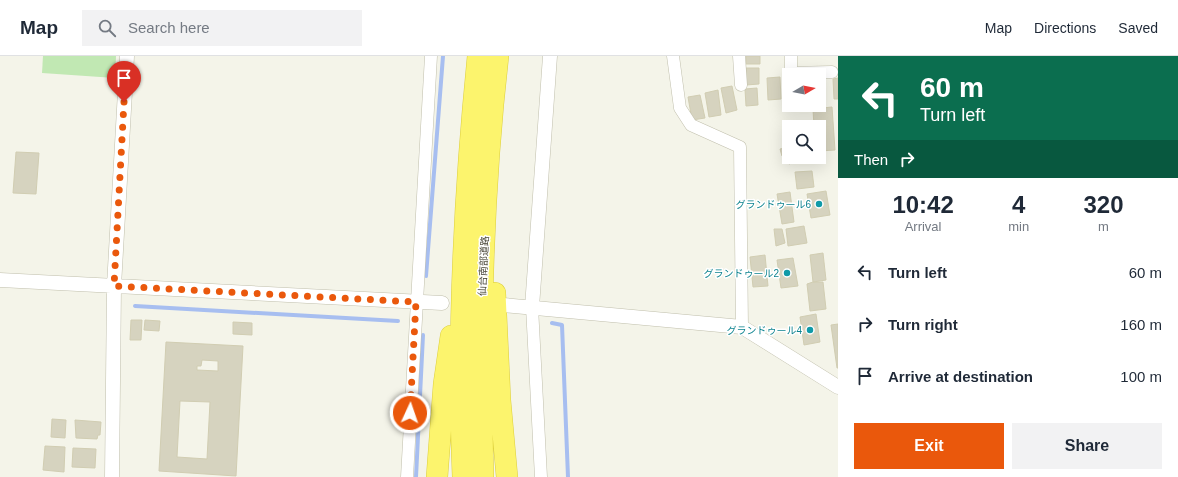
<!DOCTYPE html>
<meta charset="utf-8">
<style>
:root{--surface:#fff;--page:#f2f2f3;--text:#1f2937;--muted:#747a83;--line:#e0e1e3;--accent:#ea580c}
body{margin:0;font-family:Helvetica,"Noto Sans JP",sans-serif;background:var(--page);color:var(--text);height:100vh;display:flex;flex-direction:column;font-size:15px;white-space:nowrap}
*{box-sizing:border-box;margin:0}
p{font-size:13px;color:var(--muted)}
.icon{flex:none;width:22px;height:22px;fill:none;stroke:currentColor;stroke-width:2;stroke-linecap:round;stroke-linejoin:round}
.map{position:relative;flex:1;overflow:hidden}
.drawer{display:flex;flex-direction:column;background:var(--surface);width:340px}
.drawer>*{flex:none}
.hud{background:#0b6e4f;color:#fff;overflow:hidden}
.needle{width:26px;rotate:80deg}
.tools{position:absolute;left:782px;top:12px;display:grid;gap:8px}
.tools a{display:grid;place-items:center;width:44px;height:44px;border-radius:0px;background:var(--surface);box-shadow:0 4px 16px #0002;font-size:20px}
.pin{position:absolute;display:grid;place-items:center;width:34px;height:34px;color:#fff;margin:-41px -17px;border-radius:50% 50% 50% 0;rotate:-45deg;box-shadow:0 0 4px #0007}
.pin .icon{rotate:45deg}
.me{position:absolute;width:44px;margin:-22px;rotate:3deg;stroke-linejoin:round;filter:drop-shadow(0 0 3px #0008)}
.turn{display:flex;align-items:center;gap:14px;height:84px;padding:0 16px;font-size:18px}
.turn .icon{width:52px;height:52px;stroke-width:2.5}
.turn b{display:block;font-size:28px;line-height:34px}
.then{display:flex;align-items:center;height:38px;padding:0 16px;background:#0003;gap:8px;font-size:15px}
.eta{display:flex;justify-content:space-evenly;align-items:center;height:68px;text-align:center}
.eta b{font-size:24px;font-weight:700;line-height:28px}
.action{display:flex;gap:8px;margin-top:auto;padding:8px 16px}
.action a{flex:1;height:46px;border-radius:0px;background:var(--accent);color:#fff;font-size:16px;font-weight:700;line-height:46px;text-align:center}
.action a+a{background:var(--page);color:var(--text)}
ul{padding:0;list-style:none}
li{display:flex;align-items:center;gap:12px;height:52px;padding:0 16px}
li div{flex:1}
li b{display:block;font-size:15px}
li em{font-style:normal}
header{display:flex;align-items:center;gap:24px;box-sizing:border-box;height:56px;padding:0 20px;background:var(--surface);border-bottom:1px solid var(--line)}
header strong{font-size:19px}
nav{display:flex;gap:22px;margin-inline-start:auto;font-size:14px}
.search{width:280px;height:36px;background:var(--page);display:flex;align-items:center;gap:10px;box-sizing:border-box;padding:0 14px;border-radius:0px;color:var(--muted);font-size:15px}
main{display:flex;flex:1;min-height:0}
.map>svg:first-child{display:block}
</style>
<header>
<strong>Map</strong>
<div class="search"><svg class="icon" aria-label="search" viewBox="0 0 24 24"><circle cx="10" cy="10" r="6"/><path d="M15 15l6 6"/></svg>Search here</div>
<nav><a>Map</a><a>Directions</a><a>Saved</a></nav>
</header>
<main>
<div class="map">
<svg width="838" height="421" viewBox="0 0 838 421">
<rect width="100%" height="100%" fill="#f4f4e9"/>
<!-- green -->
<path fill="#c1e8b3" d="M 43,0 L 116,0 L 115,22 L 42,17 Z"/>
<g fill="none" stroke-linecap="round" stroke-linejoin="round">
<!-- stream -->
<path stroke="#a7bef0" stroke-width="4" d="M 426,220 L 443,0
M 135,250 L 398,265
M 552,267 L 562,269 L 568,421
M 416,421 L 423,279"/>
</g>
<!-- building -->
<path fill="#d6d3bf" stroke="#d1cdb2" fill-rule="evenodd" d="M 746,0 L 760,0 L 760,8 L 746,8 Z
M 746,12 L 759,12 L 759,28 L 746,29 Z
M 780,21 L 781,43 L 768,44 L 767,22 Z
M 838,22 L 838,43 L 834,43 L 833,23 Z
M 819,23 L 824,23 L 825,43 L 819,43 Z
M 732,30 L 737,54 L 726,57 L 721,32 Z
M 757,32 L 758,49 L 746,50 L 745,33 Z
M 718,34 L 721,59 L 709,61 L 705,37 Z
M 700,39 L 705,62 L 692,64 L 688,41 Z
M 832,51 L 835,94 L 819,95 L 819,71 L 814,71 L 813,53 Z
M 789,91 L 789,101 L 797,101 L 798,105 L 789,108 L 787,100 L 782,100 L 780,93 Z
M 16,96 L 39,97 L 36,138 L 13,137 Z
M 812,115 L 814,131 L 797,133 L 795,116 Z
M 826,135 L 830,159 L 811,162 L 807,138 Z
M 790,136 L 794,166 L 782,168 L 777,138 Z
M 804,170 L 807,187 L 788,190 L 786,173 Z
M 774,173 L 782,173 L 785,187 L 776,190 Z
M 823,197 L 826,224 L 813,226 L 810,199 Z
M 765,199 L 768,230 L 753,231 L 750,201 Z
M 793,202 L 798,230 L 781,232 L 777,204 Z
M 813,226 L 823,226 L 826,253 L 810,255 L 807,228 Z
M 816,258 L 820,286 L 804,289 L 800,261 Z
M 131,264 L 142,264 L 141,284 L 130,284 Z
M 145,264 L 160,265 L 159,275 L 144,274 Z
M 233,266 L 252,267 L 252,279 L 233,278 Z
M 838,268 L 838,312 L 837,312 L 831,269 Z
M 166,286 L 243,290 L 236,420 L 159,415 ZM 202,304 L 218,305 L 218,315 L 197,314 L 197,310 L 201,310 ZM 180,345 L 210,346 L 207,403 L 177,401 Z
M 52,363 L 66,364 L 65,382 L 51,381 Z
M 75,364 L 101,366 L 100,379 L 98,379 L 97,383 L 76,382 Z
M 45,390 L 65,391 L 64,416 L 43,414 Z
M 73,392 L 96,393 L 95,412 L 72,411 Z"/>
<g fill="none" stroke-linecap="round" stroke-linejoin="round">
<!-- minor casing -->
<g stroke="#c0bfac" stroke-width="13">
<path id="minor" d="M 673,0 L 680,52 L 691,69 L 740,91 L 742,271
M 739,0 L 741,29
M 791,0 L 791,17 L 832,16
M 532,251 L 541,421
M 407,421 L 431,0"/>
</g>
<!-- tertiary casing -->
<g stroke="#c0bfac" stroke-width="15">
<path id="tertiary" d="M 0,224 L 442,247
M 503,249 L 742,271 L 838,331
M 532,251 L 550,0
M 112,421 L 114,230 L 127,0"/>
</g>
<!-- motorway casing -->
<g stroke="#dcce3c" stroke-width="22">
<path id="motorway" d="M 495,237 L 500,344 L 507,421
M 437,421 L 444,328 L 451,280
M 463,421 C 457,280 464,140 478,0
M 483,421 C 479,281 482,140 498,0"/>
</g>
<!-- minor -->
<use href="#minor" stroke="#fff" stroke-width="12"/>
<!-- tertiary -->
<use href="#tertiary" stroke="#fff" stroke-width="14"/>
<!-- motorway -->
<use href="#motorway" stroke="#fcf46d" stroke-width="21"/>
</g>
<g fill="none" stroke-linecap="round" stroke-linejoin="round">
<!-- route -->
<path stroke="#ea580c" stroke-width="7" stroke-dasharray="0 12.6" d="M 124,46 L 114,230 L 416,246 L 410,357"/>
</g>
<!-- markers -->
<g fill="#0f9aa8" stroke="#fff" stroke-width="1.5">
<circle cx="819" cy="148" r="4"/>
<circle cx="787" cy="217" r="4"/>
<circle cx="810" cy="274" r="4"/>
</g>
<g text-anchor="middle" stroke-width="3" stroke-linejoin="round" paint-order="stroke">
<!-- culture labels -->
<g font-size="10" fill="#0d838f" stroke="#fff" text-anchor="end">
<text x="811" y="152">グランドゥール6</text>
<text x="779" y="221">グランドゥール2</text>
<text x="802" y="278">グランドゥール4</text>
</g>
<!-- street labels -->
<g font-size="10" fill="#484638" stroke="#fff">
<text transform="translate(483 210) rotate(-87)" y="4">仙台南部道路</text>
</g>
</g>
</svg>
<div class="tools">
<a><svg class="needle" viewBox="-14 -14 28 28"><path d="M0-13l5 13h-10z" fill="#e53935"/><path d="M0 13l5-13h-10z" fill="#747a83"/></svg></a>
<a><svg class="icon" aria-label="search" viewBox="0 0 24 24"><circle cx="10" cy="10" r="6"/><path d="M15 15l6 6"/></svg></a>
</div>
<div class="pin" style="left:124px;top:46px;background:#d93025"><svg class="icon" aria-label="arrive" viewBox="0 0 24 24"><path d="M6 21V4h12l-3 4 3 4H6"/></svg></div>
<svg class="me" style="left:410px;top:357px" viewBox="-20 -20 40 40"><circle r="17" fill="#ea580c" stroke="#fff" stroke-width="3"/><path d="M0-11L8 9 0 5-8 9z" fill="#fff"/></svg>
</div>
<section class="drawer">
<div class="hud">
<div class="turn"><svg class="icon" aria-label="left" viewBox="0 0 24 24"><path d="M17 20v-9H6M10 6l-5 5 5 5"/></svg><div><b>60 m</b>Turn left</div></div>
<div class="then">Then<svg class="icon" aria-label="right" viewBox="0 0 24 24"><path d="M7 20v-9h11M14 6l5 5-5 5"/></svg></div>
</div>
<div class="eta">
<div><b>10:42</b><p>Arrival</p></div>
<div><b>4</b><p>min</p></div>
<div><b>320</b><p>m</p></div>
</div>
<ul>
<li><svg class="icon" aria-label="left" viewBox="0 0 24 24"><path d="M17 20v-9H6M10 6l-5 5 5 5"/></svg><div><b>Turn left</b></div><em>60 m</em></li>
<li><svg class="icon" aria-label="right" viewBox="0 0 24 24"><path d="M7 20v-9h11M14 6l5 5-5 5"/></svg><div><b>Turn right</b></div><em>160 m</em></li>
<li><svg class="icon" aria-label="arrive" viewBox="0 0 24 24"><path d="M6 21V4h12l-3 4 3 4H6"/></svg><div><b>Arrive at destination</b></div><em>100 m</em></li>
</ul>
<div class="action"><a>Exit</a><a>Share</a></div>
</section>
</main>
